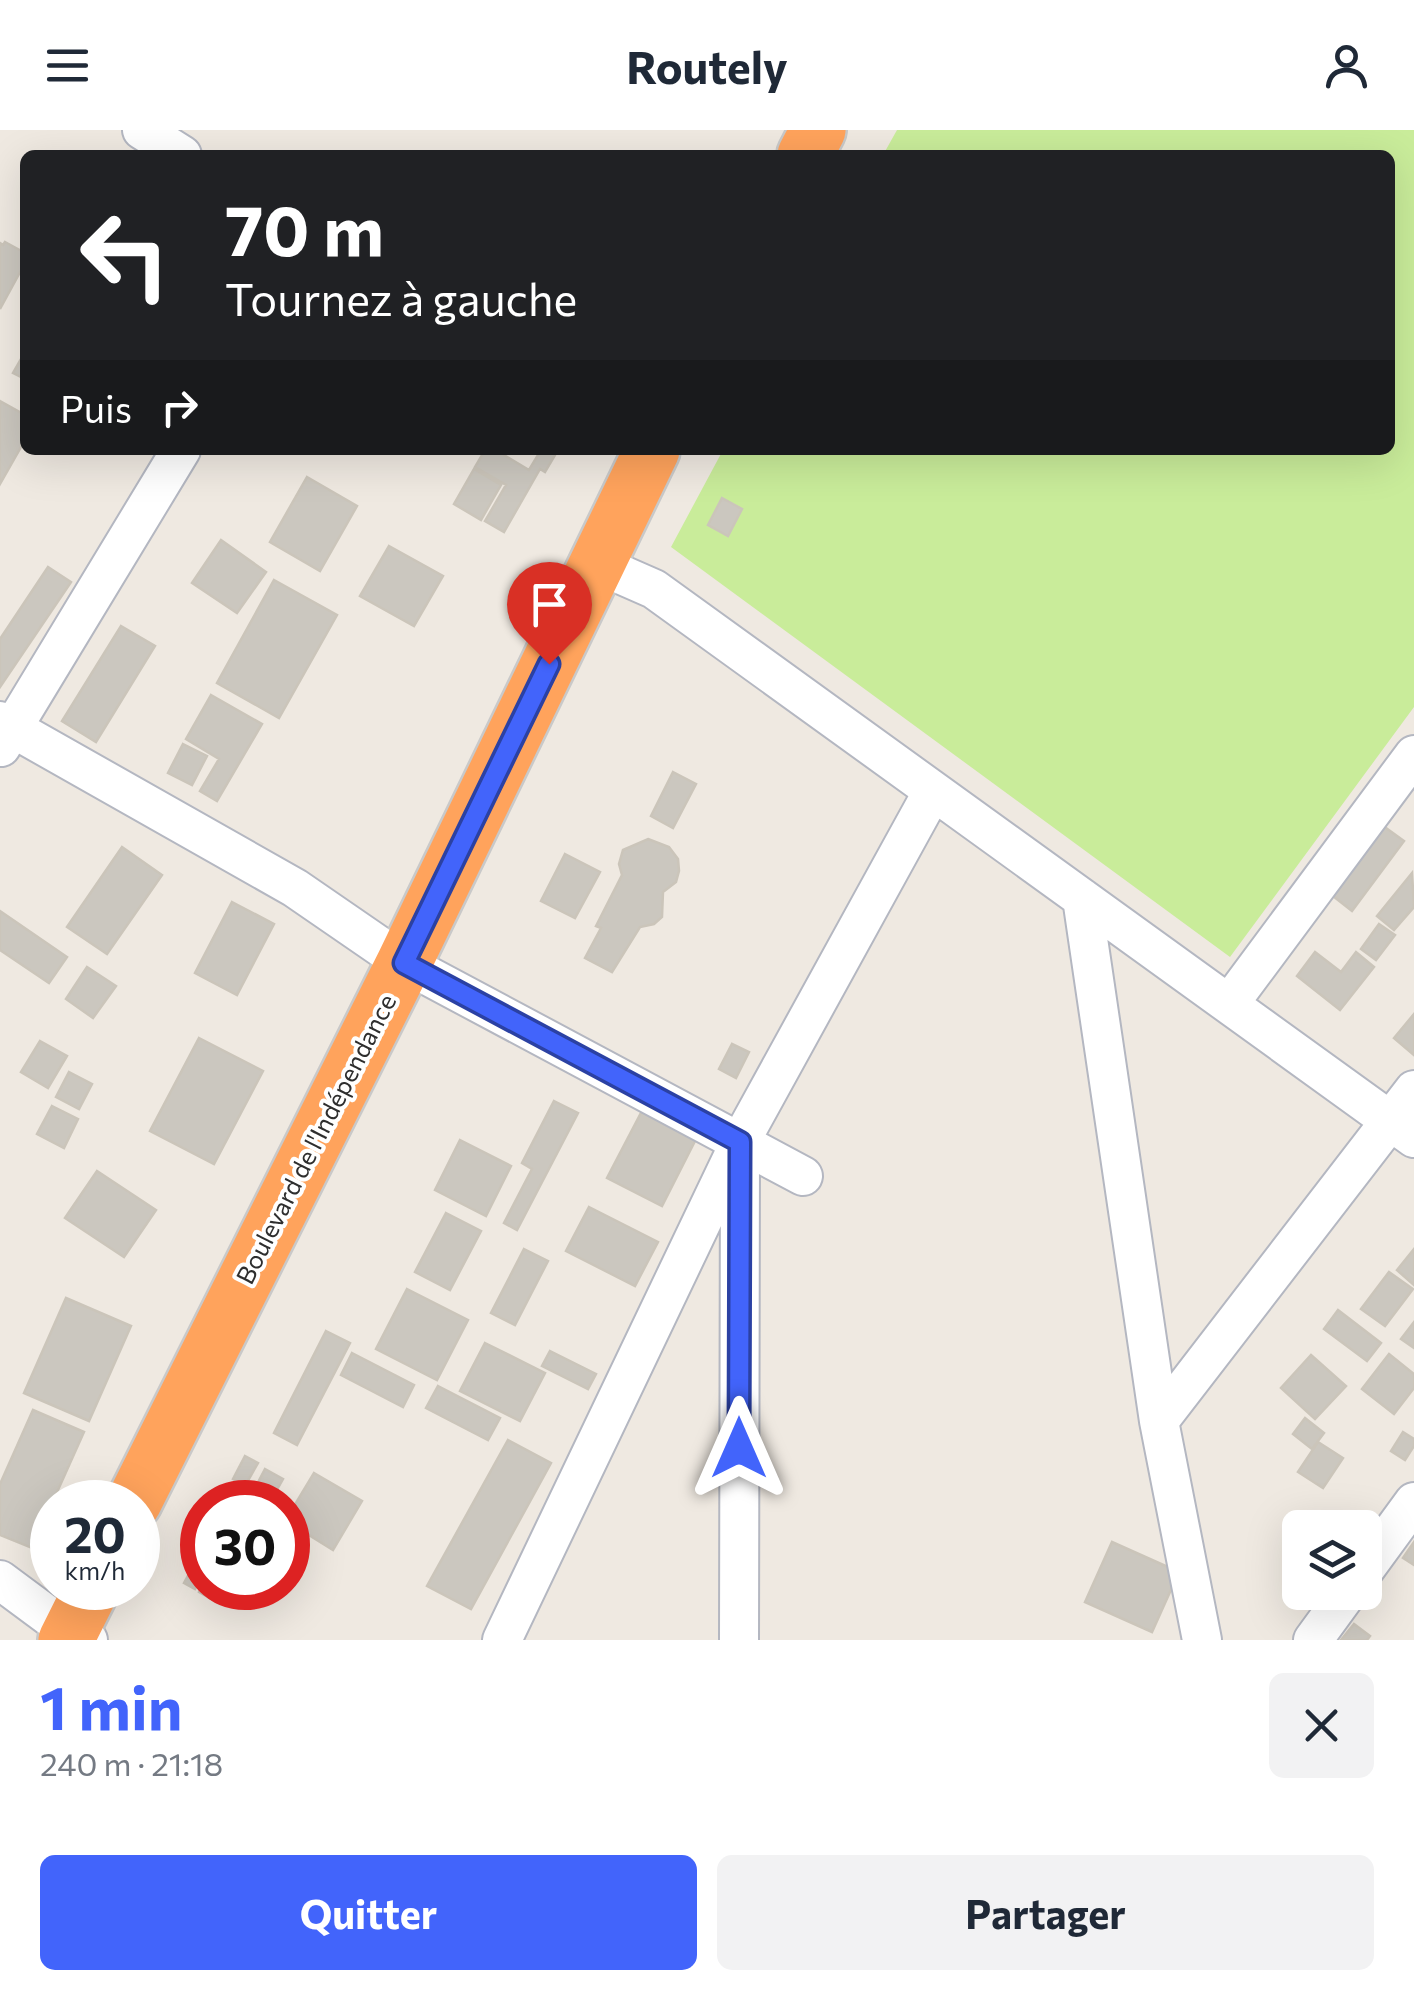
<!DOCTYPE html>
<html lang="fr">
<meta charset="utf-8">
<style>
:root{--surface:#fff;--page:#f2f2f3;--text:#1f2937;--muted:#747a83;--accent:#4264fb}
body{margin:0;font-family:Commissioner,sans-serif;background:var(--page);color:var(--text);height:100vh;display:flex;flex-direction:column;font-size:38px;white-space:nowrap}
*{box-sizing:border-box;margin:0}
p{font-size:32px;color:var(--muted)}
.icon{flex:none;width:55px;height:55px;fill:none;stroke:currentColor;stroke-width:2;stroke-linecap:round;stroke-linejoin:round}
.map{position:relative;height:1510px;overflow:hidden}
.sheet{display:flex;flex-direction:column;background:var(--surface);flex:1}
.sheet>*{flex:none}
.hud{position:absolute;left:20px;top:20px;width:1375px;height:305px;border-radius:15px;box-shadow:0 10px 40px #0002;background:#202124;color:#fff;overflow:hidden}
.fabs{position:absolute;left:1282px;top:1380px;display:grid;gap:20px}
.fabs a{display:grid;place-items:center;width:100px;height:100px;border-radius:15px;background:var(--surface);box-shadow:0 10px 40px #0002;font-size:50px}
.speed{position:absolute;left:30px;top:1350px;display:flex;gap:20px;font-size:50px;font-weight:700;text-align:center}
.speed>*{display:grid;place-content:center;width:130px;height:130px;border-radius:50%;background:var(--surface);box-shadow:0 10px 40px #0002;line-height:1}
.speed small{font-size:25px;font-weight:400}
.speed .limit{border:15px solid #d22;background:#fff;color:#111}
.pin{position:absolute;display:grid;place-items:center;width:85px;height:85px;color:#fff;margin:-102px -42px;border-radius:50% 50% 50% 0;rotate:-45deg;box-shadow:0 0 10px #0007}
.pin .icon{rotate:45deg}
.me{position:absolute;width:110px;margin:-55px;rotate:0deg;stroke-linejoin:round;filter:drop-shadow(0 0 8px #0008)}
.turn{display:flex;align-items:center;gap:35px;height:210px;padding:0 40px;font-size:45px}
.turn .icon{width:130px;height:130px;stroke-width:2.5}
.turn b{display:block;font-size:70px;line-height:85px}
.then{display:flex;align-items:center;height:95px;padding:0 40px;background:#0003;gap:20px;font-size:38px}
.round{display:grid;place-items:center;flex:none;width:105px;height:105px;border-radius:15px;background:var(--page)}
.overview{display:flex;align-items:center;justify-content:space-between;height:170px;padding:0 40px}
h1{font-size:60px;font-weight:700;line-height:75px;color:var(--accent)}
.button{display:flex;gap:20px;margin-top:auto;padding:20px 40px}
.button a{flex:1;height:115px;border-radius:15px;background:var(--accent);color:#fff;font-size:40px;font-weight:700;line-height:115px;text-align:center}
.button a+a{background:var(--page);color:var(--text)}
header{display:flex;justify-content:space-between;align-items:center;height:130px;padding:0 40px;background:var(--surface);font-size:45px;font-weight:700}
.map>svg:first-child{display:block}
</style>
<header><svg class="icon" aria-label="menu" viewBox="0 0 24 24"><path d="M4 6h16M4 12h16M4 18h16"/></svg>Routely<svg class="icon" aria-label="person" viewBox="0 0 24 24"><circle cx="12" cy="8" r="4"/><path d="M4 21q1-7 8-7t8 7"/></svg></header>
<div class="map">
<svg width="1414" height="1510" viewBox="0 0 1414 1510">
<rect width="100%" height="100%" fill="#efe9e1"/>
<!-- pitch -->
<path fill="#c9ec9a" d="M 897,0 L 1414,0 L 1414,577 L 1230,827 L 671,417 L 723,320 L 1390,320 L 1390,25 L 883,25 Z"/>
<!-- building -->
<path fill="#cbc7bf" stroke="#cbc5ba" stroke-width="2.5" d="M 5,112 L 25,123 L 25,133 L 0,179 L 0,113 L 3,115 Z
M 25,222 L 25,249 L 13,243 Z
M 0,271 L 25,285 L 25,310 L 0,354 Z
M 485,320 L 506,320 L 504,325 L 529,340 L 541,320 L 558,320 L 545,342 L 540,339 L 504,402 L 485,391 L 506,355 L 475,337 Z
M 474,339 L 501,355 L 481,390 L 454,374 Z
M 307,347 L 357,376 L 320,441 L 270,412 Z
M 722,368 L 742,379 L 728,406 L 708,395 Z
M 221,410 L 266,442 L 237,483 L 192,453 Z
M 389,416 L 443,446 L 414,496 L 360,466 Z
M 48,437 L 71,452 L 0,557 L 0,509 Z
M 274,450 L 337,485 L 279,588 L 217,553 Z
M 121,496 L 155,516 L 96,612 L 62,591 Z
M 211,565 L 262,594 L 217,671 L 200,661 L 219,629 L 186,609 Z
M 183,614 L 207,626 L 192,655 L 168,643 Z
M 673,642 L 696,654 L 673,698 L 651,686 Z
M 1375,690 L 1404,711 L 1352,781 L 1324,759 Z
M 648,709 L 669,717 L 678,729 L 679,741 L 676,752 L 663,762 L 662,787 L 654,794 L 640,797 L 612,842 L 585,828 L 601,798 L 596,796 L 622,745 L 619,734 L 623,720 Z
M 122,717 L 162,745 L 107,824 L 67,797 Z
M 565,724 L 600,742 L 575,788 L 541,771 Z
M 1412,743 L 1414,777 L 1394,800 L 1377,786 Z
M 232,772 L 274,794 L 237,865 L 195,843 Z
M 0,781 L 67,827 L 49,853 L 0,820 Z
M 1379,794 L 1395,805 L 1376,830 L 1361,819 Z
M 1315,822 L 1341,842 L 1356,822 L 1374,837 L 1340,880 L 1297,846 Z
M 87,837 L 116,856 L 93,888 L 66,869 Z
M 1414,884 L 1414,925 L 1394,908 Z
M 199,908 L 263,941 L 214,1034 L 150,1001 Z
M 40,911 L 67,926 L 48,958 L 21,942 Z
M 732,914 L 749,922 L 736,948 L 719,939 Z
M 69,942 L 92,954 L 79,979 L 56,967 Z
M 554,971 L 578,983 L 517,1100 L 504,1093 L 532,1039 L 522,1033 Z
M 52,976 L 78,989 L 64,1018 L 37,1004 Z
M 642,981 L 696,1009 L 662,1076 L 607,1048 Z
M 460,1010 L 511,1036 L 486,1086 L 435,1060 Z
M 97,1041 L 156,1080 L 124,1127 L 65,1088 Z
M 589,1077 L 658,1112 L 635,1156 L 566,1121 Z
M 446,1083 L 481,1101 L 450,1160 L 415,1142 Z
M 524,1119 L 548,1131 L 515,1195 L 491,1183 Z
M 1414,1119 L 1414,1155 L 1397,1140 Z
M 1389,1142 L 1413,1159 L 1385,1196 L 1361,1179 Z
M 407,1159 L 468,1190 L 437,1250 L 376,1219 Z
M 66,1168 L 131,1196 L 89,1291 L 24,1263 Z
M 1338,1180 L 1381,1213 L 1367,1231 L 1324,1199 Z
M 1414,1192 L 1414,1218 L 1401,1209 Z
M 326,1201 L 350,1213 L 297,1315 L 274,1303 Z
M 485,1213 L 545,1243 L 520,1291 L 460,1261 Z
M 550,1221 L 596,1244 L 588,1259 L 542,1236 Z
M 352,1223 L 414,1255 L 403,1277 L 341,1245 Z
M 1389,1224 L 1414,1244 L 1414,1258 L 1394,1284 L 1362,1259 Z
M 1311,1225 L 1346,1256 L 1315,1289 L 1281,1258 Z
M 438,1256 L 500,1288 L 488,1310 L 426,1278 Z
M 33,1280 L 84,1302 L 32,1418 L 0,1405 L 0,1354 Z
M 1305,1288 L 1324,1303 L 1312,1319 L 1293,1304 Z
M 1403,1302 L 1414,1309 L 1414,1316 L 1405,1330 L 1391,1321 Z
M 508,1310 L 551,1333 L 471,1479 L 427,1456 Z
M 1318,1312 L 1343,1328 L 1323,1358 L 1298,1342 Z
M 245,1326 L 258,1333 L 245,1356 L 233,1349 Z
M 265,1339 L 283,1349 L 270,1372 L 248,1372 Z
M 314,1343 L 362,1371 L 333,1420 L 288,1392 L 288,1386 Z
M 1348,1382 L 1364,1392 L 1360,1398 L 1338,1398 Z
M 1112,1412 L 1179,1442 L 1152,1502 L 1085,1472 Z
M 1414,1412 L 1414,1435 L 1403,1428 Z
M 202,1420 L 202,1446 L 195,1459 L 184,1453 Z
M 202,1456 L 202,1458 L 225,1458 L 217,1472 L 199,1462 Z
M 1354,1494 L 1370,1506 L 1367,1510 L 1341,1510 Z"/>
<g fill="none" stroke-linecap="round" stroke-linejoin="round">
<!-- minor casing -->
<g stroke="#b4b7c1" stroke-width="42">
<path id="minor" d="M 142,0 L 182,25
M 597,434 L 654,459 L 1414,1008
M 0,591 L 295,758 L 404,833 L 803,1046
M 1,617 L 181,320
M 1082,768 L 1159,1291 L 1202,1510
M 1229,874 L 1414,625
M 1159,1291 L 1414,960
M 1365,1439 L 1414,1372
M 0,1450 L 70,1502 L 88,1510
M 502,1510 L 740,1012 L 933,661
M 739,1510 L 740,1023
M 1313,1510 L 1348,1462"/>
</g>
<!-- highway casing -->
<g stroke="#c9c9c9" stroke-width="60">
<path id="highway" d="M 805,25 L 818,0
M 134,1372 L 404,833 L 652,320
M 66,1510 L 92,1458"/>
</g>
<!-- minor -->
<use href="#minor" stroke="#fff" stroke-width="38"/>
<!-- highway -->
<use href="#highway" stroke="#ffa35c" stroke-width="55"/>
</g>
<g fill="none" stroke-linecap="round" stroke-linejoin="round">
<!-- route casing -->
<g stroke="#2b41a3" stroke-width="25">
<path id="route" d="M 549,534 L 404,833 L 740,1012 L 739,1318"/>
</g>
<!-- route -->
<use href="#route" stroke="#4264fb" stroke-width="18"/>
</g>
<g text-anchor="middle" stroke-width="8" stroke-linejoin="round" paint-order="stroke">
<!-- street labels -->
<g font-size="25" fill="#2e2e2e" stroke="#fff">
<text transform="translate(316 1009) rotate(-63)" y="9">Boulevard de l'Indépendance</text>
</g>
</g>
</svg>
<div class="fabs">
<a><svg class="icon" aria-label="layers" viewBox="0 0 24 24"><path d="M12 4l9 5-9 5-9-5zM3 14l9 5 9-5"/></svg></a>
</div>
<div class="speed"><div>20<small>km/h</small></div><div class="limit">30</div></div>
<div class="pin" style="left:549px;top:534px;background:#d93025"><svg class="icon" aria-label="arrive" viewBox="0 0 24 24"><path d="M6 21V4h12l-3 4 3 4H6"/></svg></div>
<svg class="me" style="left:739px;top:1318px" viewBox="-20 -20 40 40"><path d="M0-17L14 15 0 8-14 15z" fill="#4264fb" stroke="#fff" stroke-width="4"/></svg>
<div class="hud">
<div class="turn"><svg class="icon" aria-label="left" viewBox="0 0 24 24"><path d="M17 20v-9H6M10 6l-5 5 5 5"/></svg><div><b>70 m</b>Tournez à gauche</div></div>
<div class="then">Puis<svg class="icon" aria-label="right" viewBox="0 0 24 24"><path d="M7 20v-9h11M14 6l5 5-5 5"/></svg></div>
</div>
</div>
<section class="sheet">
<div class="overview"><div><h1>1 min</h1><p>240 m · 21:18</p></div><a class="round"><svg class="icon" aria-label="close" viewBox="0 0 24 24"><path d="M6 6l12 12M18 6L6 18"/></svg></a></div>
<div class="button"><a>Quitter</a><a>Partager</a></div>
</section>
